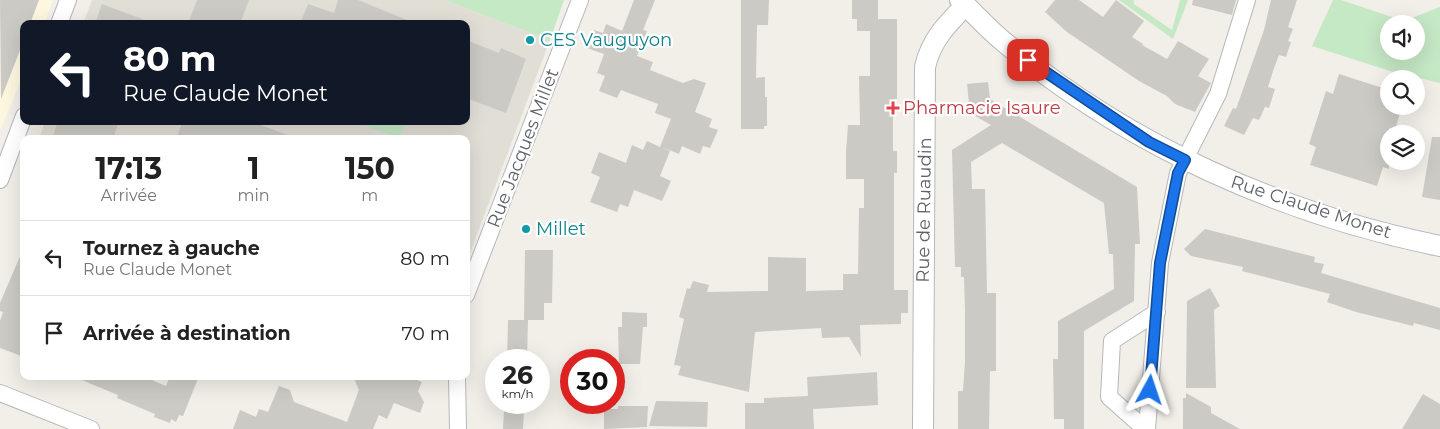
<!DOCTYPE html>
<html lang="fr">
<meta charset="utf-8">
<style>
:root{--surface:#fff;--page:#f6f6f6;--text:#222;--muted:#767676;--line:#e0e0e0}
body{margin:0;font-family:Montserrat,sans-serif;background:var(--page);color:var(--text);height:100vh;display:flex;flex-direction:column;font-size:19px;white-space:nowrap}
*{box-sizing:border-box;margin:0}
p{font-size:16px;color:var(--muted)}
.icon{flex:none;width:28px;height:28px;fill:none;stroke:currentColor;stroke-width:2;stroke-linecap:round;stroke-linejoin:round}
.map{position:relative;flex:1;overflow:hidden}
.panel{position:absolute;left:20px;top:135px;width:450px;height:245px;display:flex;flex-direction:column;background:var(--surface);border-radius:10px;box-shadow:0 5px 20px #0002}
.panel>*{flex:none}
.top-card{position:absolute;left:20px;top:20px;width:450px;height:105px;border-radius:10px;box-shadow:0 5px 20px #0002;background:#111827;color:#fff;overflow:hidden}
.buttons{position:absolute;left:1380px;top:15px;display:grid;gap:10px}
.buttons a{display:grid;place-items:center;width:45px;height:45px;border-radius:50%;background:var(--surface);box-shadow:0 5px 20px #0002;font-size:25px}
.speed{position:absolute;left:485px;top:349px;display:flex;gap:10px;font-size:25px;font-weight:700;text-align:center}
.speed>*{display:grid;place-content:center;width:65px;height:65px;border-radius:50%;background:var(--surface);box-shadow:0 5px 20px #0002;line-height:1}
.speed small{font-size:12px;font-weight:400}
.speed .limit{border:8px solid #d22;background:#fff;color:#111}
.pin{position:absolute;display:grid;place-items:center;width:42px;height:42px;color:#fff;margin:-21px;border-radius:10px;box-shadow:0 2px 8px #0006}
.me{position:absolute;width:55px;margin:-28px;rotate:5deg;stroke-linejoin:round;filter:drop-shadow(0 0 4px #0008)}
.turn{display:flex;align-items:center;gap:18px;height:105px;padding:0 20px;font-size:22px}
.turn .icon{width:65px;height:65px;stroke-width:2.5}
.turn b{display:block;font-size:35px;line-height:42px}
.eta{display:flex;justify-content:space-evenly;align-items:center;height:85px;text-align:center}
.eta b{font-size:30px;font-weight:700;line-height:35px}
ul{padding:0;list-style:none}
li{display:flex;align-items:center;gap:15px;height:75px;padding:0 20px;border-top:1px solid var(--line)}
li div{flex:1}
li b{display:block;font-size:19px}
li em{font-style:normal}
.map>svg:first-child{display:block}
</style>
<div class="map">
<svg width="1440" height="429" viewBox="0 0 1440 429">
<rect width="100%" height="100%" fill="#f1efe8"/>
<!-- commercial -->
<path fill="#fef7e0" d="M 0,0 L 53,0 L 44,24 L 24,24 L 24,73 L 0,131 Z"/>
<!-- education -->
<path fill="#e1ded6" d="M 92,0 L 444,0 L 550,40 L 466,264 L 466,139 L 39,139 L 45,121 L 466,121 L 466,24 L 83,24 Z"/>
<!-- green -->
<path fill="#c5e8c5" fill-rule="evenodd" d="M 444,0 L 564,0 L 550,40 Z
M 1119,0 L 1134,0 L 1134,4 L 1172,30 L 1180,0 L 1188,0 L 1173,39 Z
M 1333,0 L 1341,0 L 1404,21 L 1440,7 L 1440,83 L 1390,71 L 1312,46 ZM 1389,24 L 1416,24 L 1416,51 L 1389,51 Z
M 352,121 L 406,121 L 400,138 Z"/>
<!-- building -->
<path fill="#cccac5" d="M 0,0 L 39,0 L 30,24 L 24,24 L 24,40 L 1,99 Z
M 197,0 L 249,0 L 240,24 L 188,24 Z
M 338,0 L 358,0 L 417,24 L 300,24 L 308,4 L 334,13 Z
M 634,0 L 655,0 L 643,30 L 647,31 L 637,56 L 653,62 L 650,70 L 683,83 L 694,79 L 706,83 L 695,112 L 712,119 L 709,127 L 718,130 L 710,148 L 703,146 L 700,154 L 682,146 L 679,154 L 662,147 L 670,151 L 660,176 L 671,181 L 662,201 L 634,190 L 628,207 L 620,204 L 617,212 L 590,202 L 600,177 L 591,173 L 599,152 L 626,163 L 632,145 L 643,150 L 647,141 L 660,147 L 671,119 L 655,113 L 658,104 L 621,90 L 617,98 L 599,91 L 605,76 L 597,73 L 604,54 L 587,48 L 594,30 L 603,33 L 606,24 L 622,31 Z
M 741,0 L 769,0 L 768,25 L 757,25 L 756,78 L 765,77 L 765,97 L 767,97 L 767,126 L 764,126 L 764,129 L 741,129 Z
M 852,0 L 878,0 L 878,19 L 897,19 L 897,99 L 893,99 L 893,151 L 897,151 L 897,173 L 894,173 L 894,290 L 908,290 L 908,313 L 901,313 L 901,324 L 860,325 L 861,357 L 849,337 L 822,338 L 821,328 L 755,332 L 749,392 L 678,375 L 681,366 L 674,365 L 684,319 L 679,317 L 687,288 L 690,289 L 693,281 L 709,285 L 707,292 L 768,291 L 768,257 L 806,258 L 806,291 L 843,290 L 843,274 L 858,274 L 859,208 L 864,208 L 864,179 L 846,179 L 846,152 L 848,125 L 860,125 L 859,76 L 870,76 L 870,31 L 857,31 L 857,19 L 852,19 Z
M 1055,0 L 1079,0 L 1103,17 L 1116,0 L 1144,21 L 1132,37 L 1143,44 L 1142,45 L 1167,59 L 1178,41 L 1209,59 L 1198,76 L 1211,83 L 1195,112 L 1175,104 L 1167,96 L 1139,81 L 1067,32 L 1045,12 Z
M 1193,0 L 1236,0 L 1232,15 L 1192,5 Z
M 1271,0 L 1297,0 L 1288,27 L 1293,29 L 1288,41 L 1291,42 L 1286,57 L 1279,55 L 1273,71 L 1268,87 L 1275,89 L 1269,108 L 1265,107 L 1259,120 L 1253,118 L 1244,135 L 1224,126 L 1233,108 L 1236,109 L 1264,30 Z
M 102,4 L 150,22 L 150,24 L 95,24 Z
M 466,40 L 499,53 L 501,48 L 526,59 L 506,113 L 466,98 Z
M 1339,74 L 1389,90 L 1389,106 L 1402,106 L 1395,130 L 1389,128 L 1389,169 L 1383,167 L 1377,186 L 1310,165 L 1316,147 L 1309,144 L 1326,91 L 1333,94 Z
M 988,82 L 990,99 L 1137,187 L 1140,244 L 1135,244 L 1134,301 L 1084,331 L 1084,429 L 1064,429 L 1064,419 L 1054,419 L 1053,359 L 1058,359 L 1058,321 L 1114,289 L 1113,254 L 1109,254 L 1104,203 L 1002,143 L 971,162 L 972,189 L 985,189 L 987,293 L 996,293 L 996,371 L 990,371 L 989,429 L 958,429 L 958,391 L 963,391 L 965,361 L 965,312 L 964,277 L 961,277 L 961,267 L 955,267 L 952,150 L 991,125 L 970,113 L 967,84 Z
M 58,121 L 119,121 L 113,139 L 52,139 Z
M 183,121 L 250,121 L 293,137 L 176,139 Z
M 1432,137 L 1440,137 L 1440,200 L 1422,197 Z
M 1205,229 L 1315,257 L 1314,262 L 1324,264 L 1321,273 L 1440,308 L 1440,330 L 1414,323 L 1413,326 L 1356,312 L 1327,302 L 1330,294 L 1242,271 L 1243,267 L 1191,256 L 1184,249 Z
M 24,247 L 24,357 L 0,348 L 0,321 L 3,312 L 0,311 L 0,303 Z
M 525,250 L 553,250 L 552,303 L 544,303 L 544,320 L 528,320 L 527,360 L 507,360 L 508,320 L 524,320 Z
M 1210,288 L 1220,306 L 1214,310 L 1216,388 L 1186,388 L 1187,301 Z
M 622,312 L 647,313 L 647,327 L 643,327 L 640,364 L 619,364 L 618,327 L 622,327 Z
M 877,372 L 878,405 L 813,409 L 814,429 L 745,429 L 745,403 L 764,403 L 764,398 L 808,396 L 807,377 Z
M 72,376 L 142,376 L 166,386 L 170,376 L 199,376 L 183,416 L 179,415 L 176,422 L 171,419 L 170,423 L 154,417 L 155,414 L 117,398 L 118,395 Z
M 353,376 L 408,376 L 422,382 L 418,391 L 424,402 L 420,413 L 394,403 L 387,419 L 379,415 L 373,429 L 233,429 L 240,410 L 256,417 L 259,409 L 268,412 L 279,386 L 290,390 L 294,402 L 347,422 L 359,390 Z
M 1186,393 L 1211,407 L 1211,413 L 1240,429 L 1183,429 L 1183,398 L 1186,398 Z
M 1423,394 L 1440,404 L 1440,429 L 1402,429 Z
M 656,401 L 708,402 L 707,427 L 649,426 Z
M 618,406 L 648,406 L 647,427 L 604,429 L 604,409 L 618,409 Z
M 504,409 L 524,410 L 523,429 L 503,429 Z"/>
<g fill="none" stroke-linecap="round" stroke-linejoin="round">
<!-- minor casing -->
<g stroke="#b5b8bc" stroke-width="18">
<path id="minor" d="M 59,24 L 68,0
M 0,180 L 24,116
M 466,295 L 580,0
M 457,376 L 458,429
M 0,393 L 91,429
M 1145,429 L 1109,397 L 1112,341 L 1157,312
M 1147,429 L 1160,263 L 1178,173 L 1218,94 L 1247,0"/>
</g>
<!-- tertiary casing -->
<g stroke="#b5b8bc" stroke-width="22">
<path id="tertiary" d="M 960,0 C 975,14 988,29 1004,42 C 1129,146 1282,214 1440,246
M 923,429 L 925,67 C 931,40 947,24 966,5"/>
</g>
<!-- minor -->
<use href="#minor" stroke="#fff" stroke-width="16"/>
<!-- tertiary -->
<use href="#tertiary" stroke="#fff" stroke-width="20"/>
</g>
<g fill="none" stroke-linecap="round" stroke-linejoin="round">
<!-- route casing -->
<g stroke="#114b97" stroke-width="12">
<path id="route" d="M 1028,60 L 1149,142 L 1185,160 L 1178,173 L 1160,263 L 1150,390"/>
</g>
<!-- route -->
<use href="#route" stroke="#1a73e8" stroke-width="9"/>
</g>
<!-- markers -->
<g fill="#0f9aa8" stroke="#fff" stroke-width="2">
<circle cx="530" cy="40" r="5"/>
<circle cx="526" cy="229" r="5"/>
</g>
<path fill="#e0444e" stroke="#fff" stroke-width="2" d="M890.5 100.5h5v5h5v5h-5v5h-5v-5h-5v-5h5z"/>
<g text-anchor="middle" stroke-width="4.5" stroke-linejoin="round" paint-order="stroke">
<!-- culture labels -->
<g font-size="18" fill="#0d838f" stroke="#fff" text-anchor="start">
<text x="540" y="46">CES Vauguyon</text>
<text x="536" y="235">Millet</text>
</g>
<!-- health labels -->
<g font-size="18" fill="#be3a42" stroke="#fff" text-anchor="start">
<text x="903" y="114">Pharmacie Isaure</text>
</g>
<!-- street labels -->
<g font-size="18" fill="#5f6368" stroke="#fff">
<text transform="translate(523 148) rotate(-69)" y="6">Rue Jacques Millet</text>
<text transform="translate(1311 207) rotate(18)" y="6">Rue Claude Monet</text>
<text transform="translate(924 210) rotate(-89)" y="6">Rue de Ruaudin</text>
</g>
</g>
</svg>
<div class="buttons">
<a><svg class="icon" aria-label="sound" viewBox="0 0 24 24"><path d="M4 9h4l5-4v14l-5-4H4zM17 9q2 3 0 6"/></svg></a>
<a><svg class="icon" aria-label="search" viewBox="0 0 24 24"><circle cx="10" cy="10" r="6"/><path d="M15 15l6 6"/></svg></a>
<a><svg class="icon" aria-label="layers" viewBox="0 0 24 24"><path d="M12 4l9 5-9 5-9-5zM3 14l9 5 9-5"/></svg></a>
</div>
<div class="speed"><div>26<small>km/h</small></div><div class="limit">30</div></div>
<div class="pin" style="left:1028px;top:60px;background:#d93025"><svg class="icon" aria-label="arrive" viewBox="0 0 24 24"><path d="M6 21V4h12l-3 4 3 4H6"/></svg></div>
<svg class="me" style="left:1150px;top:390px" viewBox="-20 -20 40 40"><path d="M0-17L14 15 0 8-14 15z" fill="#1a73e8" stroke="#fff" stroke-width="4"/></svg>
<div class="top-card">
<div class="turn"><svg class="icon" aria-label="left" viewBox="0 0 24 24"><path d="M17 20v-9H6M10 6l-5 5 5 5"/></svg><div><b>80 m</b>Rue Claude Monet</div></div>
</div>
<section class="panel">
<div class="eta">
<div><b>17:13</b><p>Arrivée</p></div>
<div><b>1</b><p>min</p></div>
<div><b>150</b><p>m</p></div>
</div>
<ul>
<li><svg class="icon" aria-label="left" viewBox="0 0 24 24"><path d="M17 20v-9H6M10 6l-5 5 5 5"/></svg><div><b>Tournez à gauche</b><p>Rue Claude Monet</p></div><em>80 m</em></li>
<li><svg class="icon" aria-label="arrive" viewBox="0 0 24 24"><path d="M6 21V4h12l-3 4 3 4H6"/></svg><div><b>Arrivée à destination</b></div><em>70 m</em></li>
</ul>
</section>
</div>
